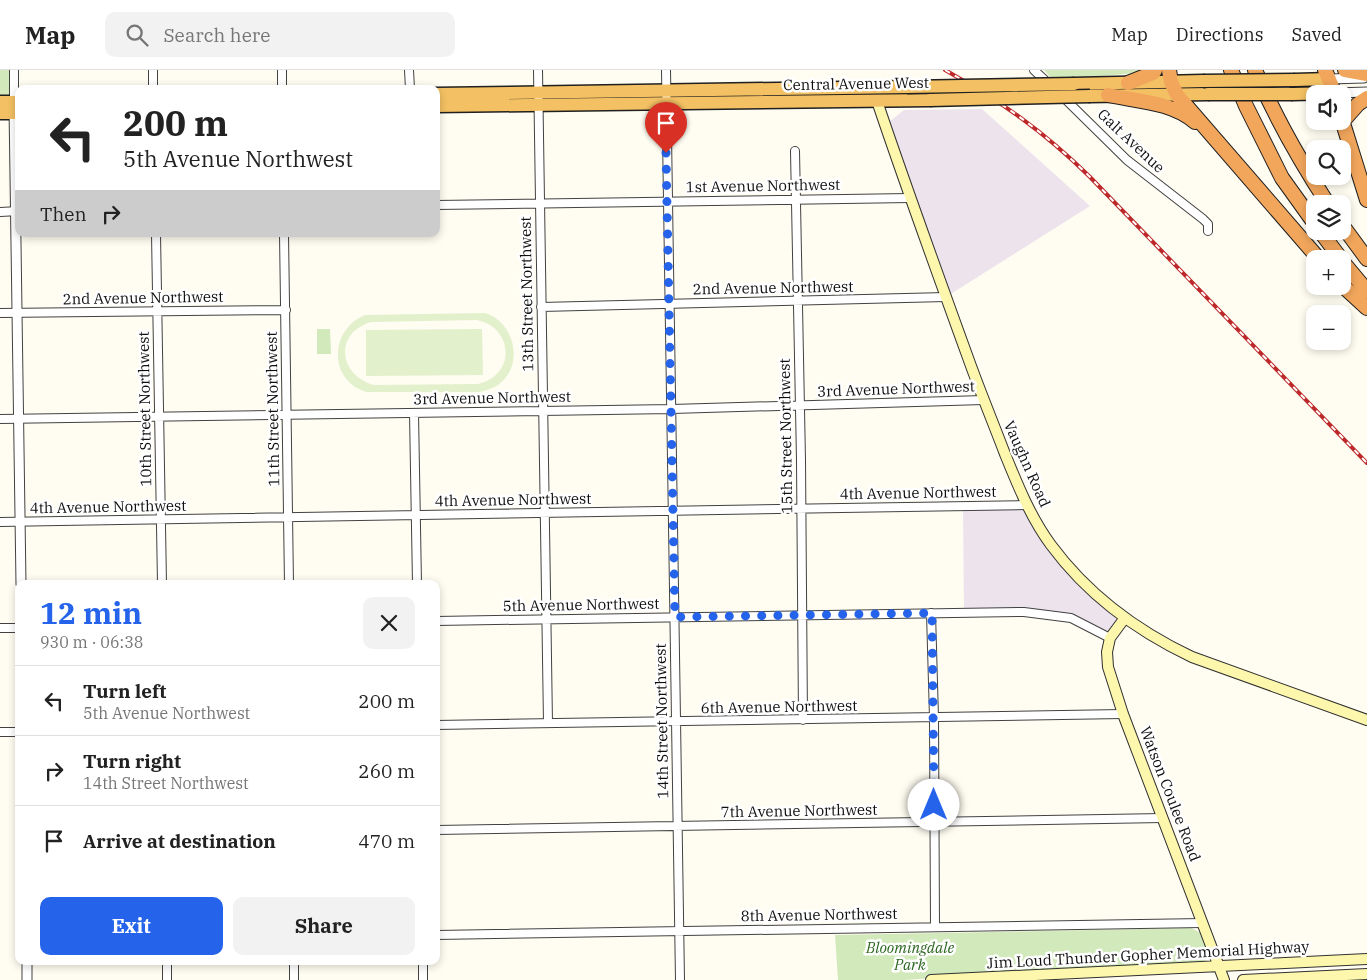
<!DOCTYPE html>
<meta charset="utf-8">
<style>
:root{--surface:#fff;--page:#f2f2f2;--text:#222;--muted:#767676;--line:#e0e0e0;--accent:#2563eb}
body{margin:0;font-family:"IBM Plex Serif",serif;background:var(--page);color:var(--text);height:100vh;display:flex;flex-direction:column;font-size:19px;white-space:nowrap}
*{box-sizing:border-box;margin:0}
p{font-size:16px;color:var(--muted)}
.icon{flex:none;width:28px;height:28px;fill:none;stroke:currentColor;stroke-width:2;stroke-linecap:round;stroke-linejoin:round}
.map{position:relative;flex:1;overflow:hidden}
.drawer{position:absolute;left:15px;top:510px;width:425px;height:385px;display:flex;flex-direction:column;background:var(--surface);border-radius:10px;box-shadow:0 2px 8px #0003}
.drawer>*{flex:none}
.hud{position:absolute;left:15px;top:15px;width:425px;height:152px;border-radius:10px;box-shadow:0 2px 8px #0003;background:#fff;color:var(--text);overflow:hidden}
.fabs{position:absolute;left:1306px;top:15px;display:grid;gap:10px}
.fabs a{display:grid;place-items:center;width:45px;height:45px;border-radius:10px;background:var(--surface);box-shadow:0 2px 8px #0003;font-size:25px}
.pin{position:absolute;display:grid;place-items:center;width:42px;height:42px;color:#fff;margin:-51px -21px;border-radius:50% 50% 50% 0;rotate:-45deg;box-shadow:0 0 5px #0007}
.pin .icon{rotate:45deg}
.me{position:absolute;width:55px;margin:-28px;rotate:0deg;stroke-linejoin:round;filter:drop-shadow(0 0 4px #0008)}
.turn{display:flex;align-items:center;gap:18px;height:105px;padding:0 25px;font-size:22px}
.turn .icon{width:65px;height:65px;stroke-width:2.5}
.turn b{display:block;font-size:35px;line-height:42px}
.then{display:flex;align-items:center;height:48px;padding:0 25px;background:#0003;gap:10px;font-size:19px}
.round{display:grid;place-items:center;flex:none;width:52px;height:52px;border-radius:10px;background:var(--page)}
.summary{display:flex;align-items:center;justify-content:space-between;height:85px;padding:0 25px}
h1{font-size:30px;font-weight:700;line-height:38px;color:var(--accent)}
.primary-button{display:flex;gap:10px;margin-top:auto;padding:10px 25px}
.primary-button a{flex:1;height:58px;border-radius:10px;background:var(--accent);color:#fff;font-size:20px;font-weight:700;line-height:58px;text-align:center}
.primary-button a+a{background:var(--page);color:var(--text)}
ul{padding:0;list-style:none}
li{display:flex;align-items:center;gap:15px;height:70px;padding:0 25px;border-top:1px solid var(--line)}
li div{flex:1}
li b{display:block;font-size:19px}
li em{font-style:normal}
header{display:flex;align-items:center;gap:30px;box-sizing:border-box;height:70px;padding:0 25px;background:var(--surface);border-bottom:1px solid var(--line)}
header strong{font-size:24px}
nav{display:flex;gap:28px;margin-inline-start:auto;font-size:18px}
.search{width:350px;height:45px;background:var(--page);display:flex;align-items:center;gap:12px;box-sizing:border-box;padding:0 18px;border-radius:10px;color:var(--muted);font-size:19px}
.map>svg:first-child{display:block}
</style>
<header>
<strong>Map</strong>
<div class="search"><svg class="icon" aria-label="search" viewBox="0 0 24 24"><circle cx="10" cy="10" r="6"/><path d="M15 15l6 6"/></svg>Search here</div>
<nav><a>Map</a><a>Directions</a><a>Saved</a></nav>
</header>
<div class="map">
<svg width="1367" height="910" viewBox="0 0 1367 910">
<rect width="100%" height="100%" fill="#fffcf1"/>
<!-- industrial -->
<path fill="#ece3ed" d="M 982,39 L 1090,136 L 946,227 L 885,55 L 904,40 Z
M 1026,435 L 1051,475 L 1124,549 L 1110,568 L 1089,556 L 1046,544 L 964,542 L 963,436 Z"/>
<!-- green -->
<path fill="#d1e9bb" d="M 0,0 L 14,0 L 14,32 L 0,32 Z
M 1044,0 L 1143,0 L 1137,3 L 1053,10 Z
M 317,259 L 330,259 L 331,284 L 317,284 Z
M 1191,858 L 1201,863 L 1208,884 L 1204,891 L 904,910 L 838,910 L 835,865 Z"/>
<!-- pitch -->
<path fill="#e2f0cc" fill-rule="evenodd" d="M 485,243 C 515,252 525,296 498,315 C 492,319 486,320 480,322 L 367,322 C 328,311 329,260 365,245 ZM 477,250 C 514,258 516,305 478,314 L 374,315 C 338,305 334,263 371,252 Z
M 482,259 L 483,305 L 366,306 L 366,260 Z"/>
<g fill="none" stroke-linecap="round" stroke-linejoin="round">
<!-- minor casing -->
<g stroke="#424242" stroke-width="10">
<path id="minor" d="M 14,0 L 14,32
M 153,0 L 153,19
M 282,0 L 282,19
M 409,0 L 410,19
M 538,0 L 548,653
M 666,0 L 680,910
M 1034,0 L 1050,15
M 1062,26 L 1127,90 L 1203,149 L 1208,154 L 1208,161
M 795,81 L 801,390 L 803,650
M 436,135 L 910,128
M 0,142 L 19,141
M 156,164 L 162,514
M 284,164 L 289,514
M 541,237 L 946,227
M 0,243 L 286,240
M 414,343 L 417,514
M 0,349 L 672,339 L 984,330
M 0,452 L 1026,435
M 931,543 L 934,648 L 935,856
M 436,551 L 1024,542 L 1071,548 L 1110,568
M 0,558 L 19,558
M 436,655 L 1123,644
M 0,662 L 19,662
M 436,760 L 1163,748
M 436,865 L 1203,853
M 167,891 L 167,910
M 294,891 L 294,910
M 423,891 L 423,910"/>
</g>
<!-- tertiary casing -->
<g stroke="#424242" stroke-width="11">
<path id="tertiary" d="M 1329,9 L 1364,8
M 1335,23 L 1367,22
M 14,37 L 21,514
M 27,891 L 27,910"/>
</g>
<!-- secondary casing -->
<g stroke="#313131" stroke-width="12">
<path id="secondary" d="M 877,31 C 907,120 939,208 971,296 C 982,326 994,355 1005,384 C 1018,416 1031,448 1051,475 C 1088,525 1137,561 1192,587 L 1367,650
M 1124,549 L 1110,568 L 1107,582 L 1108,597 L 1123,644 L 1224,910
M 931,910 L 1367,889
M 1243,910 L 1367,904"/>
</g>
<!-- trunk casing -->
<g stroke="#202020" stroke-width="15">
<path id="trunk" d="M 1295,10 L 1329,9
M 1074,14 L 1203,11
M 436,24 L 907,17
M 1293,24 L 1335,23
M 1090,26 L 1208,24
M 0,32 L 19,32
M 436,36 L 930,30
M 0,43 L 19,43"/>
</g>
<!-- motorway casing -->
<g stroke="#202020" stroke-width="16">
<path id="motorway" d="M 1169,0 L 1171,12 L 1177,25 L 1319,189
M 1231,0 L 1246,36 L 1282,108 L 1315,154
M 1255,0 C 1275,47 1300,91 1328,134
M 1325,0 L 1335,24
M 1345,0 L 1367,4
M 1128,13 L 1153,3 L 1155,0
M 1108,25 C 1137,31 1172,32 1195,52
M 1342,50 L 1367,130
M 1343,51 L 1358,34 L 1367,28
M 1342,155 L 1367,189
M 1320,161 L 1341,189
M 1342,191 L 1367,221
M 1342,215 L 1367,238"/>
</g>
<!-- minor -->
<use href="#minor" stroke="#fff" stroke-width="8"/>
<!-- tertiary -->
<use href="#tertiary" stroke="#fff" stroke-width="9"/>
<!-- secondary -->
<use href="#secondary" stroke="#fdf7ad" stroke-width="10"/>
<!-- trunk -->
<use href="#trunk" stroke="#f3c063" stroke-width="12"/>
<!-- motorway -->
<use href="#motorway" stroke="#f1a65c" stroke-width="14"/>
<!-- rail casing -->
<g stroke="#bd292a" stroke-width="4">
<path id="rail" d="M 945,0 C 1002,32 1043,61 1089,106 L 1367,393"/>
</g>
<!-- rail -->
<use href="#rail" stroke="#fff" stroke-width="2" stroke-dasharray="5.5" stroke-linecap="butt"/>
<!-- trunk-bridge casing -->
<g stroke="#202020" stroke-width="15" stroke-linecap="butt">
<path id="trunk-bridge" d="M 1203,11 L 1295,10
M 907,17 L 1074,14
M 1208,24 L 1293,24
M 930,30 L 1090,26"/>
</g>
<!-- trunk-bridge -->
<use href="#trunk-bridge" stroke="#f3c063" stroke-width="12"/>
</g>
<g fill="none" stroke-linecap="round" stroke-linejoin="round">
<!-- route -->
<path stroke="#2563eb" stroke-width="9" stroke-dasharray="0 16.2" d="M 666,83 L 675,547 L 932,543 L 934,735"/>
</g>
<g text-anchor="middle" stroke-width="5" stroke-linejoin="round" paint-order="stroke">
<!-- street labels -->
<g font-size="15" fill="#0f0f0f" stroke="#fff">
<text transform="translate(856 14) rotate(-1)" y="5">Central Avenue West</text>
<text transform="translate(1131 71) rotate(43)" y="5">Galt Avenue</text>
<text transform="translate(763 116) rotate(-1)" y="5">1st Avenue Northwest</text>
<text transform="translate(773 218) rotate(-1)" y="5">2nd Avenue Northwest</text>
<text transform="translate(527 224) rotate(-91)" y="5">13th Street Northwest</text>
<text transform="translate(143 228) rotate(-1)" y="5">2nd Avenue Northwest</text>
<text transform="translate(896 319) rotate(-2)" y="5">3rd Avenue Northwest</text>
<text transform="translate(492 328) rotate(-1)" y="5">3rd Avenue Northwest</text>
<text transform="translate(145 339) rotate(-91)" y="5">10th Street Northwest</text>
<text transform="translate(273 339) rotate(-91)" y="5">11th Street Northwest</text>
<text transform="translate(786 366) rotate(-91)" y="5">15th Street Northwest</text>
<text transform="translate(1027 394) rotate(66)" y="5">Vaughn Road</text>
<text transform="translate(918 423) rotate(-1)" y="5">4th Avenue Northwest</text>
<text transform="translate(513 430) rotate(-1)" y="5">4th Avenue Northwest</text>
<text transform="translate(108 437) rotate(-1)" y="5">4th Avenue Northwest</text>
<text transform="translate(581 535) rotate(-1)" y="5">5th Avenue Northwest</text>
<text transform="translate(779 637) rotate(-1)" y="5">6th Avenue Northwest</text>
<text transform="translate(662 651) rotate(-91)" y="5">14th Street Northwest</text>
<text transform="translate(1170 724) rotate(69)" y="5">Watson Coulee Road</text>
<text transform="translate(799 741) rotate(-1)" y="5">7th Avenue Northwest</text>
<text transform="translate(819 845) rotate(-1)" y="5">8th Avenue Northwest</text>
<text transform="translate(1148 885) rotate(-3)" y="5">Jim Loud Thunder Gopher Memorial Highway</text>
</g>
<!-- park labels -->
<g font-size="15" font-style="italic" fill="#2b6620" stroke="#fff">
<text x="910" y="883">Bloomingdale<tspan x="910" dy="17">Park</tspan></text>
</g>
</g>
</svg>
<div class="fabs">
<a><svg class="icon" aria-label="sound" viewBox="0 0 24 24"><path d="M4 9h4l5-4v14l-5-4H4zM17 9q2 3 0 6"/></svg></a>
<a><svg class="icon" aria-label="search" viewBox="0 0 24 24"><circle cx="10" cy="10" r="6"/><path d="M15 15l6 6"/></svg></a>
<a><svg class="icon" aria-label="layers" viewBox="0 0 24 24"><path d="M12 4l9 5-9 5-9-5zM3 14l9 5 9-5"/></svg></a>
<a>+</a>
<a>−</a>
</div>
<div class="pin" style="left:666px;top:83px;background:#d93025"><svg class="icon" aria-label="arrive" viewBox="0 0 24 24"><path d="M6 21V4h12l-3 4 3 4H6"/></svg></div>
<svg class="me" style="left:934px;top:735px" viewBox="-20 -20 40 40"><circle r="19" fill="#fff"/><path d="M0-13L10 11 0 6-10 11z" fill="#2563eb"/></svg>
<div class="hud">
<div class="turn"><svg class="icon" aria-label="left" viewBox="0 0 24 24"><path d="M17 20v-9H6M10 6l-5 5 5 5"/></svg><div><b>200 m</b>5th Avenue Northwest</div></div>
<div class="then">Then<svg class="icon" aria-label="right" viewBox="0 0 24 24"><path d="M7 20v-9h11M14 6l5 5-5 5"/></svg></div>
</div>
<section class="drawer">
<div class="summary"><div><h1>12 min</h1><p>930 m · 06:38</p></div><a class="round"><svg class="icon" aria-label="close" viewBox="0 0 24 24"><path d="M6 6l12 12M18 6L6 18"/></svg></a></div>
<ul>
<li><svg class="icon" aria-label="left" viewBox="0 0 24 24"><path d="M17 20v-9H6M10 6l-5 5 5 5"/></svg><div><b>Turn left</b><p>5th Avenue Northwest</p></div><em>200 m</em></li>
<li><svg class="icon" aria-label="right" viewBox="0 0 24 24"><path d="M7 20v-9h11M14 6l5 5-5 5"/></svg><div><b>Turn right</b><p>14th Street Northwest</p></div><em>260 m</em></li>
<li><svg class="icon" aria-label="arrive" viewBox="0 0 24 24"><path d="M6 21V4h12l-3 4 3 4H6"/></svg><div><b>Arrive at destination</b></div><em>470 m</em></li>
</ul>
<div class="primary-button"><a>Exit</a><a>Share</a></div>
</section>
</div>
